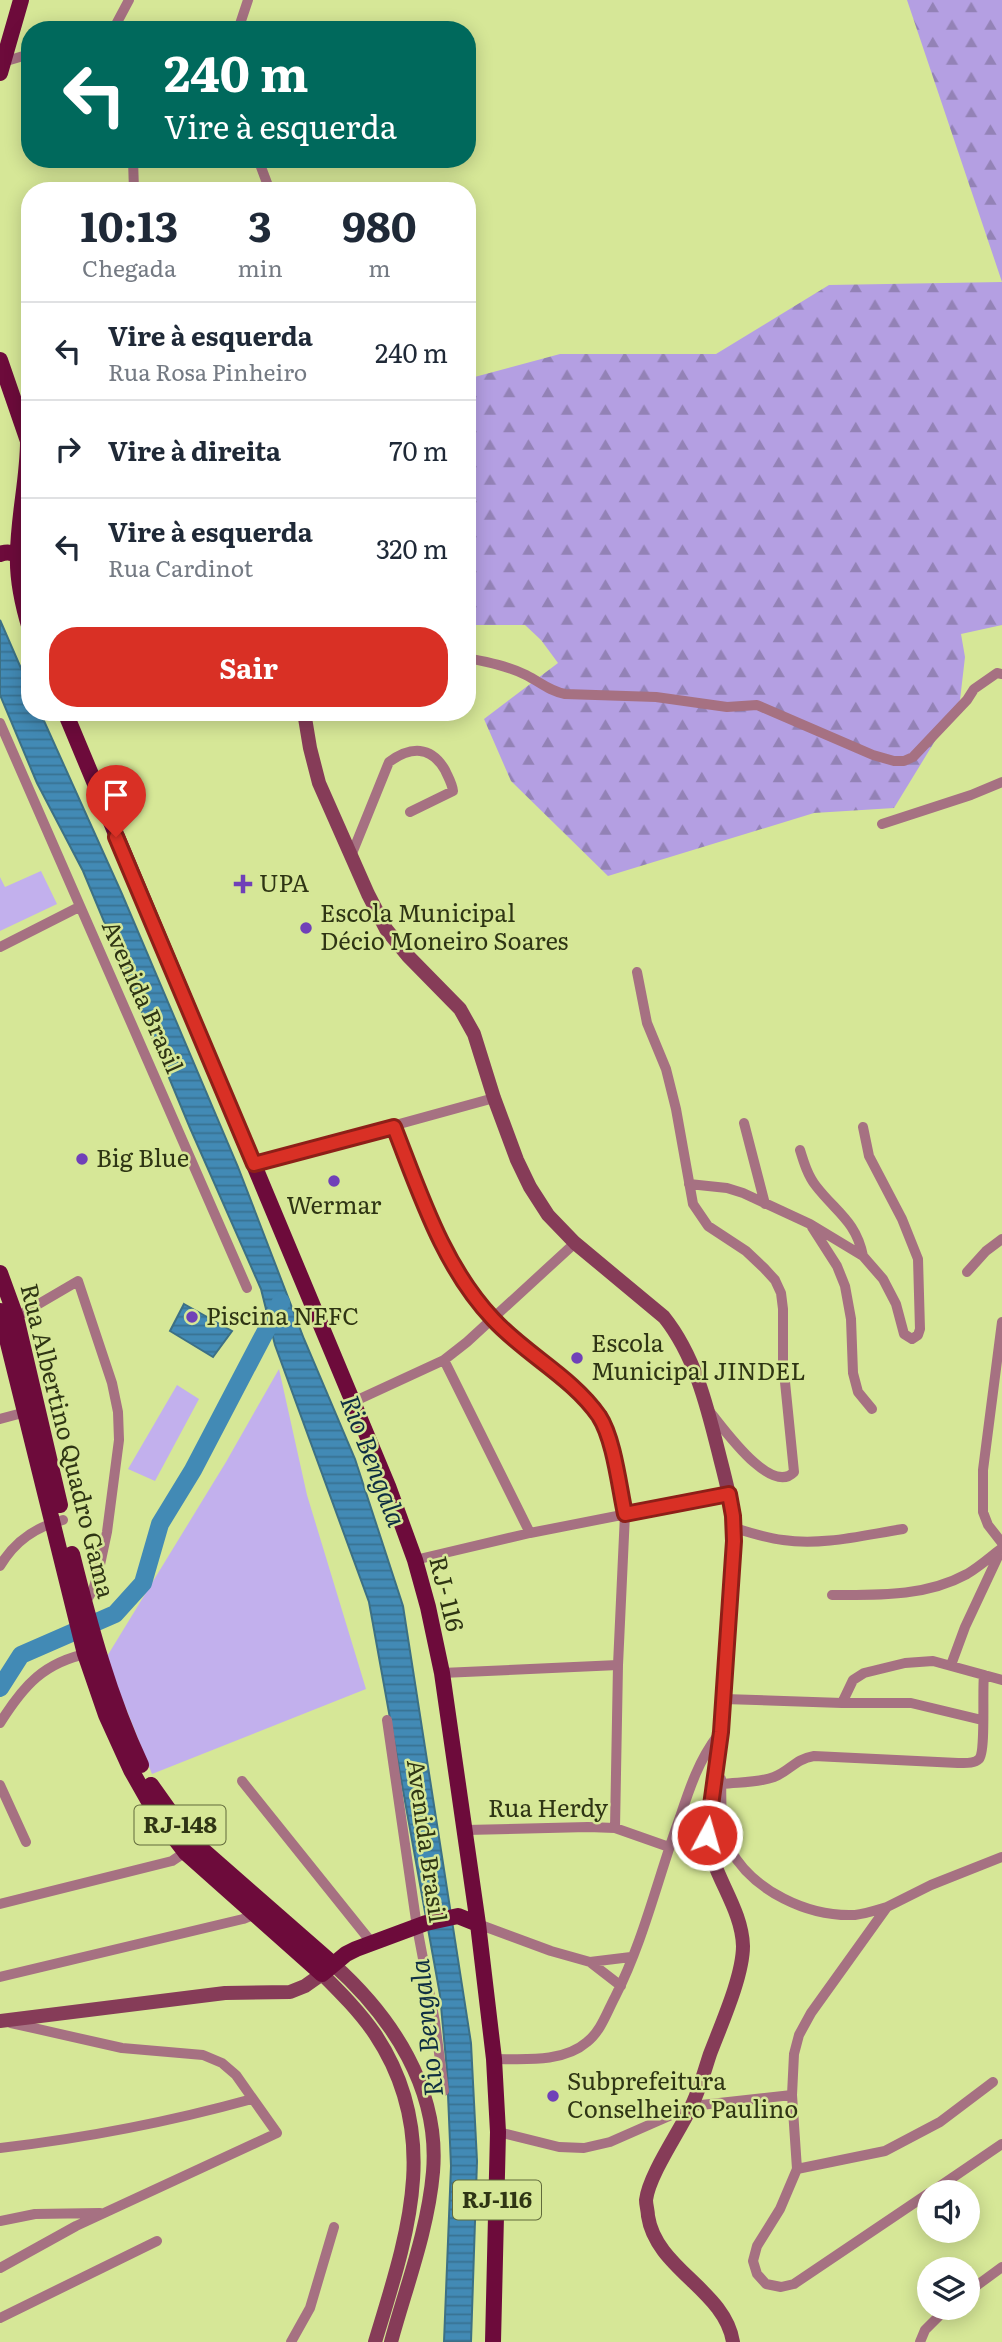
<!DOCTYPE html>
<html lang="pt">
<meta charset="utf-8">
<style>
:root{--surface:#fff;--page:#f2f2f3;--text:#1f2937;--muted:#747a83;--line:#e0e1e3;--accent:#d93025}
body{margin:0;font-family:Literata,serif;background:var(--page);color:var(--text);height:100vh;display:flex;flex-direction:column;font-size:26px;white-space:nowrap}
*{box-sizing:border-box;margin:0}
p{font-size:23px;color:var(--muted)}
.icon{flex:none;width:38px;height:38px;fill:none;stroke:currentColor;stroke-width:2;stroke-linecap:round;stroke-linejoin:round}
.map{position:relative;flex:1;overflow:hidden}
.side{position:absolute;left:21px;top:182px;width:455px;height:539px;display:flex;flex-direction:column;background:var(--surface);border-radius:28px;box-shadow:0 4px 18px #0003}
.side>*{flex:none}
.hud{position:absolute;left:21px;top:21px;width:455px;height:147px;border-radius:28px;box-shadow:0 4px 18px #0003;background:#00695c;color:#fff;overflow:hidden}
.fabs{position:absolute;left:917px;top:2180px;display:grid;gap:14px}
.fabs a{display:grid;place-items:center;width:63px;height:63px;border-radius:50%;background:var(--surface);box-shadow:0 4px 18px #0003;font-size:35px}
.pin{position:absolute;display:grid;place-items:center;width:60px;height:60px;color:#fff;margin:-72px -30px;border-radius:50% 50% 50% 0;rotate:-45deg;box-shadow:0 0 7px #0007}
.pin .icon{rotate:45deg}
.me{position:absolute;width:77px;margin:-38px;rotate:6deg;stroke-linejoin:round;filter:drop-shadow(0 0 5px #0008)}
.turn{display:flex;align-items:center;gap:24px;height:147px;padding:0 28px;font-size:32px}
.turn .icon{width:91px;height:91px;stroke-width:2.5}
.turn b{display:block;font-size:49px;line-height:60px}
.eta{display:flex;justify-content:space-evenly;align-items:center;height:119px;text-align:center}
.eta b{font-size:42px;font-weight:700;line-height:49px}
.action{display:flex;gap:14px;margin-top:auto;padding:14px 28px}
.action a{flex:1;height:80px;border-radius:28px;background:var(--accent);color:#fff;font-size:28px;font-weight:700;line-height:80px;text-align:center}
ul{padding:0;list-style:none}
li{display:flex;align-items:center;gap:21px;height:98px;padding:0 28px;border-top:2px solid var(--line)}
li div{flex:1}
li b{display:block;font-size:26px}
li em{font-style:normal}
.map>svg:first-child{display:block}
</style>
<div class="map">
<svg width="1002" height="2342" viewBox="0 0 1002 2342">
<defs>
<pattern id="forest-firs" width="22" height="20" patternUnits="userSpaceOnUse" patternTransform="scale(1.75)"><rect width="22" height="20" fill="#b49fe2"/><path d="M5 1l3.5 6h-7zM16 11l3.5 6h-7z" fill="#9382b6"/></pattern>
<pattern id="water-rules" width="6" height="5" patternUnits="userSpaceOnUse" patternTransform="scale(1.75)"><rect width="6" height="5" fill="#428ab5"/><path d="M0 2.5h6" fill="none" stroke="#387292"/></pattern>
</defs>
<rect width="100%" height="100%" fill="#d6e797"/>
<!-- forest -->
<path fill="url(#forest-firs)" d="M 907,0 L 1002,0 L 1002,625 L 961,634 L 965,657 L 960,700 L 894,808 L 814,813 L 608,876 L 511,781 L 484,719 L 558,663 L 541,640 L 525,625 L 467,625 L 467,379 L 560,354 L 716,354 L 829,285 L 1002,282 Z"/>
<!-- garden -->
<path fill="#c2b0ed" d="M 41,871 L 57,904 L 0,931 L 0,877 L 5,887 Z
M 279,1369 L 307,1495 L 366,1689 L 152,1774 L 106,1658 L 226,1462 Z
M 177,1385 L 199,1399 L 155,1481 L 128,1469 Z"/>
<!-- water -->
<path fill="url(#water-rules)" stroke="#3c7085" stroke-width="2" d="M 0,620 L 30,689 L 30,712 L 40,712 L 122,894 L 238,1167 L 304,1339 L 355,1459 L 403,1606 L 471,2043 L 477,2161 L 471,2342 L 444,2342 L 451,2166 L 447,2071 L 440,1995 L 369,1602 L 275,1345 L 261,1289 L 190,1128 L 83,871 L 37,783 L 0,695 Z
M 184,1304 L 232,1331 L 213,1357 L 170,1331 Z"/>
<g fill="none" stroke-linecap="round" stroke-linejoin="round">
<!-- river -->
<path stroke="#428ab5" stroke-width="18" d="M 0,1688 L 21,1655 L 115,1614 L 143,1583 L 160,1524 L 193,1470 L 281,1302"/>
<!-- street -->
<path stroke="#a67182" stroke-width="10" d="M 113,30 L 129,0
M 238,30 L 248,0
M 3,62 L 30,54
M 133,159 L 134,191
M 258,159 L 270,191
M 467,658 C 487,662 508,666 526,675 C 540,682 549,691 565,694 L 656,697 L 727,707 L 757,705 L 873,755 L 894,761 L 904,761 L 913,757 L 967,700 L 974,689 L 997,673 L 1002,674
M 0,723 L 247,1288
M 882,824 L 971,795 L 1002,782
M 351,856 L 389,762 C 411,746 431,746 445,770 C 448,777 452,783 453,791 L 410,812
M 0,947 L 79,907
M 637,972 L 647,1023 L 666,1069 L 676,1109 L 693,1204 L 708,1226 L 746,1251 L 764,1268 L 775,1280 L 781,1293 L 783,1309 L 783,1362 L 794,1472 C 771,1496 724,1429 710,1412
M 744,1123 L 765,1204
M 394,1127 L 424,1204 L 442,1243 L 462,1278 L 493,1319 L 585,1401 L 599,1417 L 607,1435 L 625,1514 L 618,1665 L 615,1828
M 800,1150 C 804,1163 808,1176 816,1186 C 836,1212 856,1221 863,1256
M 254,1164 L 494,1098
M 689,1184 L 727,1188 L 743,1193 L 810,1224 L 863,1256 L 883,1279 L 896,1304 L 904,1334 L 912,1339 L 918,1335 L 920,1329 L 918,1259 L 902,1219 L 869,1156 L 863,1127
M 812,1227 L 837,1266 L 845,1286 L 851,1319 L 853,1373 L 858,1392 L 872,1409
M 967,1272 L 986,1251 L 1002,1239
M 13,1319 L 78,1281 L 112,1383 L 118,1412 L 119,1440 L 107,1532 L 98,1574 L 93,1590 L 85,1603
M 1002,1322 L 983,1470 L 983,1512 L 988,1525 L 1002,1543
M 444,1360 L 530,1533
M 353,1402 L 444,1360 L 467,1342 L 575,1243
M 0,1419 L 26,1412
M 735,1528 C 751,1533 766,1538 783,1540 C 822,1546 864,1535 903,1529
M 415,1560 L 530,1533 L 729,1494
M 0,1566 C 15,1541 35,1527 63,1520
M 832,1595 C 877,1595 925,1597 967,1574 C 979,1567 990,1557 1002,1548
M 951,1665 L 965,1627 L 1001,1550
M 442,1673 L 618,1665
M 724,1699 L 842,1703 L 911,1703 L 982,1720
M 842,1703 L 853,1680 L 864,1673 L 905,1663 L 933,1661 L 1002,1680
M 387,1720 L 417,1927 L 435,2022 L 444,2091
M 0,1723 C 24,1685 44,1662 90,1653
M 721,1779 C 722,1802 719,1828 730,1849 C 753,1891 808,1917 855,1915 C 865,1914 877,1910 887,1907
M 242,1781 L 372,1943
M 722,1784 C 738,1782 758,1783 774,1777 C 790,1771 795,1759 814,1756 L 958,1763 C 965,1763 974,1764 979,1759 C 986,1752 982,1690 984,1675
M 0,1785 L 26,1842
M 466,1830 L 588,1827 L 615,1828 L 669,1847
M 0,1904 L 172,1861 L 190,1849
M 478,1924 L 551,1951 L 590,1962 L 621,1986
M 590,1962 L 631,1957
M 0,1977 L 243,1919 L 258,1913
M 494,2059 C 524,2059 563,2063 587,2042 C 601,2031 607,2012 615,1997 C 644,1940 658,1877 680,1817 C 690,1787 699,1760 718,1735
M 498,2132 L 559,2147 L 584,2148 L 610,2142 L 692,2106 L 792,2095
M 0,2148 C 86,2138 169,2122 252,2099
M 797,2169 L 885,2151 L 940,2122 L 993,2082
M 929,2193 L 794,2284 L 781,2287 L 766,2284 L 757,2274 L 753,2261 L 757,2246 L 780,2209 L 797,2169 L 792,2095 L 794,2054 L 799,2035 L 811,2013 L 887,1907 L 931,1885 L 1002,1857
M 930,2193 L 1002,2144
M 0,2221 L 35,2214 L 100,2213
M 0,2268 L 76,2226 L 277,2133 L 236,2075 L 222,2063 L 203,2055 L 122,2048 L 11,2023
M 968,2292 L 1002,2267
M 0,2318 L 157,2241
M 291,2342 L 310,2308 L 334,2227
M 920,2342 L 925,2330 L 947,2308"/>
<!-- secondary -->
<path stroke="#863c58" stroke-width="14" d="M 304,712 L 310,748 L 319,783 L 368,894 L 386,929 L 408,956 L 460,1009 L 474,1034 L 494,1098 L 517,1160 L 530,1187 L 548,1215 L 575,1243 L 664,1317 C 696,1357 708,1410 720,1458 C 726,1481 732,1504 735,1528 L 724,1699 L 707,1835 C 711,1874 742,1907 743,1946 C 743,1976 721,2025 710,2054 C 704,2072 699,2092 690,2109 C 679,2132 649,2175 646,2200 C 646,2205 648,2211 648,2216 C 656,2269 725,2290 733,2342
M 333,1964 C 392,2017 440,2089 433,2172 C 428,2230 406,2287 391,2342
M 0,2021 L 225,1993 L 290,1992 L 305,1986 L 322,1974 C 341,1993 360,2012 375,2034 C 443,2136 407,2236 375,2342"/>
<!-- primary -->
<path stroke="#6d0b3b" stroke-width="16" d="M 0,73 L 21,0
M 0,360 L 30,447
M 28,441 C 28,479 18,517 18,555 C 17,579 23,606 30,629
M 0,554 C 13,549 23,557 30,568
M 65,712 L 388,1486 L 415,1560 L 428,1607 L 442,1673 L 478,1924 L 494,2059 L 498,2132 L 493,2342
M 0,1273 L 16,1317 L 60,1505
M 0,1311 L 85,1654 L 106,1715 L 131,1770 L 156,1814 L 186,1853 L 322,1974 L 346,1954 L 356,1949 L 426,1923 L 458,1916 L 478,1924
M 72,1554 C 90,1626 109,1697 141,1765
M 151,1785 L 178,1823 L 196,1844 L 333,1964"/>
</g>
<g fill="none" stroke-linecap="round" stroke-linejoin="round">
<!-- route casing -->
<g stroke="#8d1f18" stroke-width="18">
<path id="route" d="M 116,837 L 254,1164 L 394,1127 C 420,1193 443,1266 493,1319 C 525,1354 572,1377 599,1416 C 614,1439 619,1486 625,1514 L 729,1494 L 733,1516 L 734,1541 L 721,1732 L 707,1835"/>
</g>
<!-- route -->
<use href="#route" stroke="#d93025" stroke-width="12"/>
</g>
<!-- markers -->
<g fill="#7040b8" stroke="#d6e797" stroke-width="2.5">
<path d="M239.5 873.5h7v7h7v7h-7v7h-7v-7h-7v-7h7z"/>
<circle cx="306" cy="928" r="7"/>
<circle cx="82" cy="1159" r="7"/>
<circle cx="334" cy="1181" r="7"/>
<circle cx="192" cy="1317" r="7"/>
<circle cx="577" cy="1358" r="7"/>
<circle cx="553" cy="2096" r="7"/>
</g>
<g text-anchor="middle" stroke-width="5" stroke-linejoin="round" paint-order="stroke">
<!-- shield labels -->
<g fill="#d6e797" stroke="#616a3b" stroke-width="2">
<rect x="134.5" y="1805.5" width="91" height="39" rx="5"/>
<rect x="453" y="2180.5" width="88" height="39" rx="5"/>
</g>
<g font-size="23" font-weight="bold" fill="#2f3514">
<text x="180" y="1833">RJ-148</text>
<text x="497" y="2208">RJ-116</text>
</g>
<!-- poi labels -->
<g font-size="24" fill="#2f3514" stroke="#d6e797" text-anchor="start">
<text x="259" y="892">UPA</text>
<text x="320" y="922">Escola Municipal<tspan x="320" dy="28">Décio Moneiro Soares</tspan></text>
<text x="96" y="1167">Big Blue</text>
<text x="334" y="1214" text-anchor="middle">Wermar</text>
<text x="206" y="1325">Piscina NFFC</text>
<text x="591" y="1352">Escola<tspan x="591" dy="28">Municipal JINDEL</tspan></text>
<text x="567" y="2090">Subprefeitura<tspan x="567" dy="28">Conselheiro Paulino</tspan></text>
</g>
<!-- street labels -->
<g font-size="24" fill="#2f3514" stroke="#d6e797">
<text transform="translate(142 997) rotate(66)" y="8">Avenida Brasil</text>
<text transform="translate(67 1441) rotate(76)" y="8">Rua Albertino Quadro Gama</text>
<text transform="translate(446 1594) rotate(76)" y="8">RJ- 116</text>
<text x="548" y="1817">Rua Herdy</text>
<text transform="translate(426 1841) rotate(82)" y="8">Avenida Brasil</text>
</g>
<!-- water labels -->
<g font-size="26" font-style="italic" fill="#0f2f43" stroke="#d6e797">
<text transform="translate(373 1461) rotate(69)" y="9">Rio Bengala</text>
<text transform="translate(427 2028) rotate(-96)" y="9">Rio Bengala</text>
</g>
</g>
</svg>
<div class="fabs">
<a><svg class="icon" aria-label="sound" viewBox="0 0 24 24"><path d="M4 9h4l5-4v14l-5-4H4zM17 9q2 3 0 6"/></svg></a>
<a><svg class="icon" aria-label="layers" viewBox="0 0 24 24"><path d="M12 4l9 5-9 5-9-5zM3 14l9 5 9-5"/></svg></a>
</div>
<div class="pin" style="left:116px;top:837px;background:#d93025"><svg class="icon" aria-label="arrive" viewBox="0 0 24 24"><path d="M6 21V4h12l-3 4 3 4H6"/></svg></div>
<svg class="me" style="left:707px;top:1835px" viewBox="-20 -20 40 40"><circle r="17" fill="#d93025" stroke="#fff" stroke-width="3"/><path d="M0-11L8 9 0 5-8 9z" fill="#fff"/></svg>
<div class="hud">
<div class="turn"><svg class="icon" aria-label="left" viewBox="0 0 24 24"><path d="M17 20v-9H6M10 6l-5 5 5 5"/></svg><div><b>240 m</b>Vire à esquerda</div></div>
</div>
<section class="side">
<div class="eta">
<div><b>10:13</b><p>Chegada</p></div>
<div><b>3</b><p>min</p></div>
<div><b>980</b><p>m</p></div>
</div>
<ul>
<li><svg class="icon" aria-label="left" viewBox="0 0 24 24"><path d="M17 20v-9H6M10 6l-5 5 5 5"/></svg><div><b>Vire à esquerda</b><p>Rua Rosa Pinheiro</p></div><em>240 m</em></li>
<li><svg class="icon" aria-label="right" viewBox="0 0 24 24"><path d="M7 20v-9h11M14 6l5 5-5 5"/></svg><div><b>Vire à direita</b></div><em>70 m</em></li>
<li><svg class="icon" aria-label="left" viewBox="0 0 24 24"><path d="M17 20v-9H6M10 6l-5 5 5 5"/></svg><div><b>Vire à esquerda</b><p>Rua Cardinot</p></div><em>320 m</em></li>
</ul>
<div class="action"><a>Sair</a></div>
</section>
</div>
